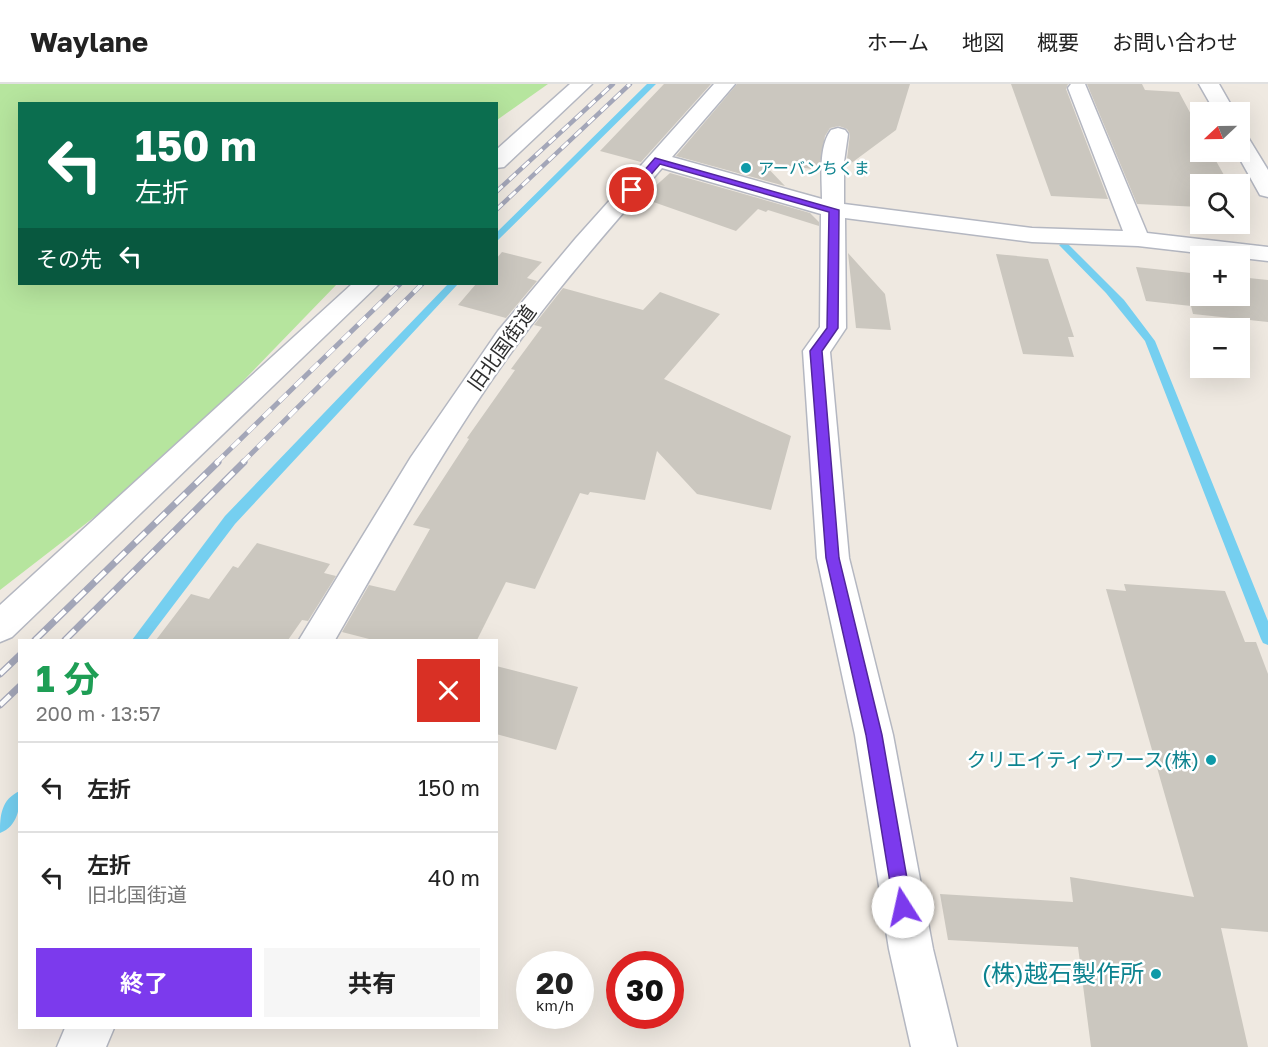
<!DOCTYPE html>
<html lang="ja">
<meta charset="utf-8">
<style>
:root{--surface:#fff;--page:#f6f6f6;--text:#222;--muted:#767676;--line:#e0e0e0;--accent:#7c3aed}
body{margin:0;font-family:"Golos Text","Noto Sans JP",sans-serif;background:var(--page);color:var(--text);height:100vh;display:flex;flex-direction:column;font-size:22px;white-space:nowrap}
*{box-sizing:border-box;margin:0}
p{font-size:20px;color:var(--muted)}
.icon{flex:none;width:33px;height:33px;fill:none;stroke:currentColor;stroke-width:2;stroke-linecap:round;stroke-linejoin:round}
.map{position:relative;flex:1;overflow:hidden}
.details{position:absolute;left:18px;top:555px;width:480px;height:390px;display:flex;flex-direction:column;background:var(--surface);border-radius:0px;box-shadow:0 6px 24px #0002}
.details>*{flex:none}
.top-card{position:absolute;left:18px;top:18px;width:480px;height:183px;border-radius:0px;box-shadow:0 6px 24px #0002;background:#0b6e4f;color:#fff;overflow:hidden}
.needle{width:39px;rotate:248deg}
.buttons{position:absolute;left:1190px;top:18px;display:grid;gap:12px}
.buttons a{display:grid;place-items:center;width:60px;height:60px;border-radius:0px;background:var(--surface);box-shadow:0 6px 24px #0002;font-size:30px}
.speed{position:absolute;left:516px;top:867px;display:flex;gap:12px;font-size:30px;font-weight:700;text-align:center}
.speed>*{display:grid;place-content:center;width:78px;height:78px;border-radius:50%;background:var(--surface);box-shadow:0 6px 24px #0002;line-height:1}
.speed small{font-size:15px;font-weight:400}
.speed .limit{border:9px solid #d22;background:#fff;color:#111}
.pin{position:absolute;display:grid;place-items:center;width:51px;height:51px;color:#fff;margin:-26px;border:3px solid #fff;border-radius:50%;box-shadow:0 2px 6px #0007}
.me{position:absolute;width:66px;margin:-33px;rotate:350deg;stroke-linejoin:round;filter:drop-shadow(0 0 4px #0008)}
.turn{display:flex;align-items:center;gap:21px;height:126px;padding:0 18px;font-size:27px}
.turn .icon{width:78px;height:78px;stroke-width:2.5}
.turn b{display:block;font-size:42px;line-height:51px}
.then{display:flex;align-items:center;height:57px;padding:0 18px;background:#0003;gap:12px;font-size:22px}
.round{display:grid;place-items:center;flex:none;width:63px;height:63px;border-radius:0px;background:var(--page)}
.headline{display:flex;align-items:center;justify-content:space-between;height:102px;padding:0 18px}
h1{font-size:36px;font-weight:700;line-height:45px;color:#1e9e55}
.action{display:flex;gap:12px;margin-top:auto;padding:12px 18px}
.action a{flex:1;height:69px;border-radius:0px;background:var(--accent);color:#fff;font-size:24px;font-weight:700;line-height:69px;text-align:center}
.action a+a{background:var(--page);color:var(--text)}
ul{padding:0;list-style:none}
li{display:flex;align-items:center;gap:18px;height:90px;padding:0 18px;border-top:2px solid var(--line)}
li div{flex:1}
li b{display:block;font-size:22px}
li em{font-style:normal}
header{display:flex;align-items:center;gap:36px;box-sizing:border-box;height:84px;padding:0 30px;background:var(--surface);border-bottom:2px solid var(--line)}
header strong{font-size:28px}
nav{display:flex;gap:33px;margin-inline-start:auto;font-size:21px}
.map>svg:first-child{display:block}
</style>
<header>
<strong>Waylane</strong>
<nav><a>ホーム</a><a>地図</a><a>概要</a><a>お問い合わせ</a></nav>
</header>
<div class="map">
<svg width="1268" height="963" viewBox="0 0 1268 963">
<rect width="100%" height="100%" fill="#efe9e1"/>
<!-- green -->
<path fill="#b6e59e" d="M 0,0 L 548,0 L 497,36 L 496,20 L 20,20 L 20,200 L 337,200 L 163,380 L 0,506 Z"/>
<g fill="none" stroke-linecap="round" stroke-linejoin="round">
<!-- stream -->
<path fill="#75cff0" fill-rule="evenodd" d="M 647,0 L 656,0 L 496,158 L 496,149 Z
M 1064,158 L 1067,159 L 1124,216 L 1155,257 L 1268,537 L 1268,561 L 1263,559 L 1261,555 L 1145,257 L 1106,209 L 1061,163 L 1059,161 Z
M 448,200 L 458,200 L 235,440 L 147,556 L 132,556 L 225,432 Z
M 20,707 C 20,724 18,742 0,749 C 0,732 1,715 20,707 Z"/>
</g>
<!-- building -->
<path fill="#cbc7bf" d="M 664,0 L 711,0 L 641,78 L 600,67 Z
M 737,0 L 910,0 L 896,46 L 846,83 L 850,50 L 847,45 L 839,42 L 830,44 L 825,52 L 819,86 L 762,78 L 785,102 L 676,72 Z
M 1011,0 L 1068,0 L 1066,5 L 1108,115 L 1051,112 Z
M 1087,0 L 1142,0 L 1145,6 L 1179,8 L 1200,47 L 1200,68 L 1211,68 L 1229,100 L 1200,100 L 1200,123 L 1137,120 Z
M 670,89 L 810,129 L 819,138 L 819,142 L 768,126 L 766,128 L 758,125 L 736,147 L 642,114 Z
M 502,168 L 542,178 L 527,194 L 537,197 L 506,234 L 458,221 L 476,200 L 496,200 L 496,175 Z
M 848,169 L 885,210 L 891,246 L 856,244 Z
M 996,170 L 1048,175 L 1074,253 L 1068,253 L 1074,273 L 1023,270 Z
M 1136,183 L 1200,190 L 1200,212 L 1239,212 L 1239,193 L 1268,196 L 1268,238 L 1193,230 L 1191,222 L 1146,217 Z
M 563,204 L 643,226 L 660,208 L 720,230 L 664,295 L 791,352 L 771,426 L 697,410 L 657,367 L 645,416 L 590,408 L 588,411 L 580,409 L 535,505 L 506,498 L 477,556 L 373,556 L 342,548 L 369,501 L 395,507 L 430,445 L 413,441 L 469,355 L 467,354 L 515,286 L 511,285 L 542,243 L 534,241 Z
M 257,459 L 330,480 L 324,489 L 336,492 L 308,537 L 302,536 L 288,556 L 156,556 L 191,510 L 209,515 L 233,482 L 238,484 Z
M 1124,500 L 1225,507 L 1245,558 L 1256,558 L 1268,590 L 1268,848 L 1221,844 L 1248,963 L 1091,963 L 1078,863 L 948,856 L 940,810 L 1073,818 L 1070,793 L 1194,813 L 1106,505 L 1126,507 Z
M 496,582 L 578,603 L 556,666 L 496,650 Z"/>
<g fill="none" stroke-linecap="round" stroke-linejoin="round">
<!-- minor casing -->
<g stroke="#b4b7c1" stroke-width="3">
<path id="minor" d="M 570,0 L 592,0 L 504,83 L 496,84 L 496,66 Z
M 714,0 L 735,0 L 672,73 L 822,115 C 822,95 818,63 831,46 L 838,44 L 845,46 L 848,50 L 844,78 L 844,120 L 1032,144 L 1123,147 L 1068,4 L 1071,0 L 1085,0 L 1147,149 L 1268,163 L 1268,177 L 1138,162 L 1032,158 L 845,134 L 846,244 L 830,268 L 849,474 L 893,651 L 933,865 L 957,963 L 911,963 L 889,865 L 855,651 L 817,474 L 803,267 L 820,243 L 821,130 L 662,84 C 613,141 562,198 518,259 C 449,353 393,455 335,556 L 299,556 L 411,373 L 498,247 L 576,154 Z
M 1199,0 L 1219,0 L 1235,28 L 1215,28 Z
M 1239,48 L 1246,50 L 1268,86 L 1268,113 L 1260,111 L 1236,68 L 1239,68 Z
M 352,200 L 379,200 L 12,553 L 0,558 L 0,521 Z
M 65,944 L 114,944 L 106,963 L 57,963 Z"/>
</g>
<!-- minor -->
<use href="#minor" fill="#fff" fill-rule="evenodd"/>
<!-- rail-far2 casing -->
<g stroke="#a3a6b8" stroke-width="4.5">
<path id="rail-far2" d="M 496,108 L 613,0
M 496,126 L 630,0"/>
</g>
<!-- rail-far1 casing -->
<g stroke="#a3a6b8" stroke-width="5">
<path id="rail-far1" d="M 216,379 L 400,200
M 242,379 L 422,200"/>
</g>
<!-- rail casing -->
<g stroke="#a3a6b8" stroke-width="7">
<path id="rail" d="M 35,556 L 218,378
M 65,556 L 244,378
M 0,590 L 20,571
M 0,621 L 20,602"/>
</g>
<!-- rail-far2 -->
<use href="#rail-far2" stroke="#fff" stroke-width="3" stroke-dasharray="9" stroke-linecap="butt"/>
<!-- rail-far1 -->
<use href="#rail-far1" stroke="#fff" stroke-width="4" stroke-dasharray="11" stroke-linecap="butt"/>
<!-- rail -->
<use href="#rail" stroke="#fff" stroke-width="4.5" stroke-dasharray="14" stroke-linecap="butt"/>
</g>
<!-- route -->
<path fill="#7c3aed" stroke="#51269a" stroke-width="1.5" d="M 655,74 L 839,126 L 838,244 L 822,267 L 839,474 L 882,651 L 912,823 L 910,829 L 903,831 L 897,829 L 894,823 L 866,651 L 826,474 L 810,267 L 827,244 L 829,128 L 660,80 L 636,108 L 629,108 L 629,104 Z"/>
<!-- markers -->
<g fill="#0f9aa8" stroke="#fff" stroke-width="2">
<circle cx="746" cy="84" r="6"/>
<circle cx="1211" cy="676" r="6"/>
<circle cx="1156" cy="890" r="6"/>
</g>
<g text-anchor="middle" stroke-width="5" stroke-linejoin="round" paint-order="stroke">
<!-- far-culture labels -->
<g font-size="16" fill="#0d838f" stroke="#fff" text-anchor="start">
<text x="758" y="90">アーバンちくま</text>
</g>
<!-- street labels -->
<g font-size="20" fill="#2e2e2e" stroke="#fff">
<text transform="translate(502 264) rotate(-54)" y="7">旧北国街道</text>
</g>
<!-- culture labels -->
<g font-size="20" fill="#0d838f" stroke="#fff" text-anchor="end">
<text x="1199" y="683">クリエイティブワース(株)</text>
</g>
<!-- near-culture labels -->
<g font-size="24" fill="#0d838f" stroke="#fff" text-anchor="end">
<text x="1144" y="898">(株)越石製作所</text>
</g>
</g>
</svg>
<div class="buttons">
<a><svg class="needle" viewBox="-14 -14 28 28"><path d="M0-13l5 13h-10z" fill="#e53935"/><path d="M0 13l5-13h-10z" fill="#767676"/></svg></a>
<a><svg class="icon" aria-label="search" viewBox="0 0 24 24"><circle cx="10" cy="10" r="6"/><path d="M15 15l6 6"/></svg></a>
<a>+</a>
<a>−</a>
</div>
<div class="speed"><div>20<small>km/h</small></div><div class="limit">30</div></div>
<div class="pin" style="left:632px;top:106px;background:#d93025"><svg class="icon" aria-label="arrive" viewBox="0 0 24 24"><path d="M6 21V4h12l-3 4 3 4H6"/></svg></div>
<svg class="me" style="left:903px;top:823px" viewBox="-20 -20 40 40"><circle r="19" fill="#fff"/><path d="M0-13L10 11 0 6-10 11z" fill="#7c3aed"/></svg>
<div class="top-card">
<div class="turn"><svg class="icon" aria-label="left" viewBox="0 0 24 24"><path d="M17 20v-9H6M10 6l-5 5 5 5"/></svg><div><b>150 m</b>左折</div></div>
<div class="then">その先<svg class="icon" aria-label="left" viewBox="0 0 24 24"><path d="M17 20v-9H6M10 6l-5 5 5 5"/></svg></div>
</div>
<section class="details">
<div class="headline"><div><h1>1 分</h1><p>200 m · 13:57</p></div><a class="round" style="background:#d93025;color:#fff"><svg class="icon" aria-label="close" viewBox="0 0 24 24"><path d="M6 6l12 12M18 6L6 18"/></svg></a></div>
<ul>
<li><svg class="icon" aria-label="left" viewBox="0 0 24 24"><path d="M17 20v-9H6M10 6l-5 5 5 5"/></svg><div><b>左折</b></div><em>150 m</em></li>
<li><svg class="icon" aria-label="left" viewBox="0 0 24 24"><path d="M17 20v-9H6M10 6l-5 5 5 5"/></svg><div><b>左折</b><p>旧北国街道</p></div><em>40 m</em></li>
</ul>
<div class="action"><a>終了</a><a>共有</a></div>
</section>
</div>
